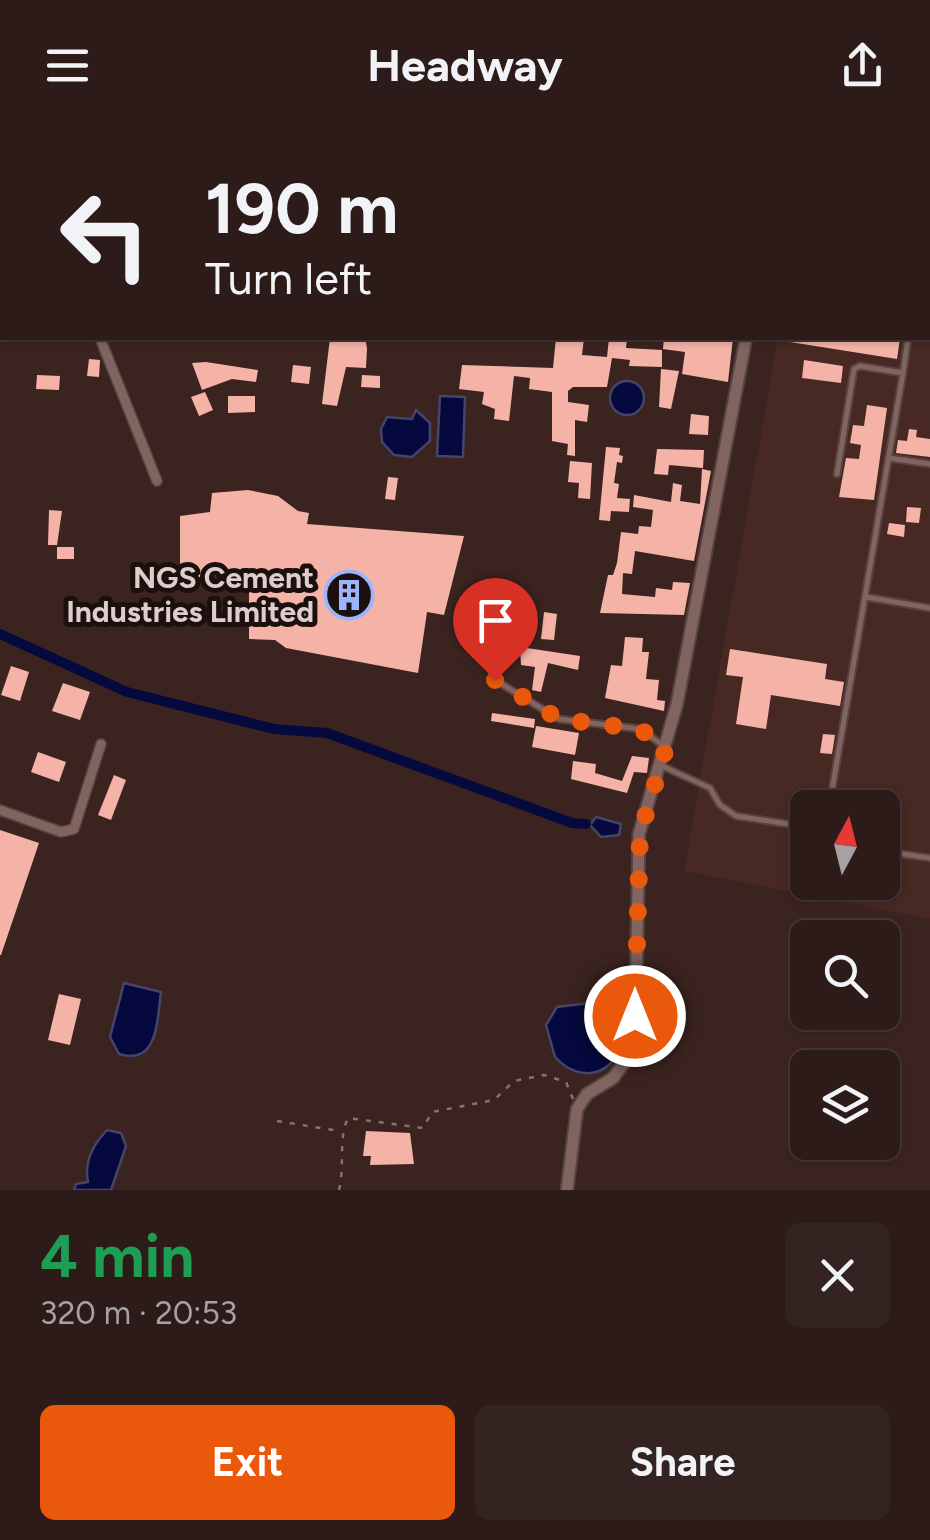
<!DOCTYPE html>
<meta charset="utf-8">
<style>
:root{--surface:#2c1b18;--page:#342421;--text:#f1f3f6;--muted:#a6a1a2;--line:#483937;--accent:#ea580c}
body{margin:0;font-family:Figtree,sans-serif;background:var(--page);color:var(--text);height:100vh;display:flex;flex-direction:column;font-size:38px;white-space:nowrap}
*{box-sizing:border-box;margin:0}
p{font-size:32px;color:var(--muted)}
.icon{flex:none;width:55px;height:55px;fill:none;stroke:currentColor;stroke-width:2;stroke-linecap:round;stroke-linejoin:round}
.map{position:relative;height:1060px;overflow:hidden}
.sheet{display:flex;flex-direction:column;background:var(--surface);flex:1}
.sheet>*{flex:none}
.guide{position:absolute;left:0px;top:0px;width:930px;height:210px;box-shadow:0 2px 8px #0004,0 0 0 2px var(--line);background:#2c1b18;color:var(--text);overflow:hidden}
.needle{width:65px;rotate:7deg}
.buttons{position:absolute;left:790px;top:660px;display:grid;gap:20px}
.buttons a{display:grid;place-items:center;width:110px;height:110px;border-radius:15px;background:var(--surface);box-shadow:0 2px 8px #0004,0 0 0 2px var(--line);font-size:50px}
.pin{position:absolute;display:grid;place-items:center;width:85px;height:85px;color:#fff;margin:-102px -42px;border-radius:50% 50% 50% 0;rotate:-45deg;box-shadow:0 0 10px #0007}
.pin .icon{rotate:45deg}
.me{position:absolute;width:110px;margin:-55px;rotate:0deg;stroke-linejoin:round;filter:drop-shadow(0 0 8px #0008)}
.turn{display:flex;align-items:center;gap:35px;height:210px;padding:0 40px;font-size:45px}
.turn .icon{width:130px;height:130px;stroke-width:2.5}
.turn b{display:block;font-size:70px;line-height:85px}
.round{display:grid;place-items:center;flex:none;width:105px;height:105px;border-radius:15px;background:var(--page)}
.headline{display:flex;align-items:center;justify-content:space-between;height:170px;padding:0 40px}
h1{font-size:60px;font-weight:700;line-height:75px;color:#1e9e55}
.cta{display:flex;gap:20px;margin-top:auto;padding:20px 40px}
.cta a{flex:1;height:115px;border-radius:15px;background:var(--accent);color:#fff;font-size:40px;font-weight:700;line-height:115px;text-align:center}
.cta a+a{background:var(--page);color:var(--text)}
header{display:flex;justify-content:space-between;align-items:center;height:130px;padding:0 40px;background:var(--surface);font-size:45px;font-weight:700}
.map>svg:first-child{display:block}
</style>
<header><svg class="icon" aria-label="menu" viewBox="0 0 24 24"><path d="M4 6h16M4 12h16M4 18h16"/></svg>Headway<svg class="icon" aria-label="share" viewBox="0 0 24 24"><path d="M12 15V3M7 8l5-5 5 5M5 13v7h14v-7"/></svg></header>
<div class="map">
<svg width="930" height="1060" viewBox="0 0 930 1060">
<rect width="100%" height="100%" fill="#3b2420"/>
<!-- built -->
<path fill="#472823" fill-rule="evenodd" d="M 928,87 L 930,88 L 930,789 L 684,741 L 778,208 L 928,208 ZM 808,678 L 882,678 L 882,752 L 808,752 Z"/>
<!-- water -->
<path fill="#05093e" stroke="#464468" stroke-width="2.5" d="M610 268a17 17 0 1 1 34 0a17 17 0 1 1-34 0Z
M 440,266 L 465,267 L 463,327 L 437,326 Z
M 416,280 L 430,293 L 430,311 L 412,327 L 394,325 L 382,312 L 381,299 L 387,287 L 412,289 Z
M 596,687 L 621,694 L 619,705 L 601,707 L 590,695 Z
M 124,853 L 161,862 C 157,891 158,936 119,924 L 110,907 Z
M 598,872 L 611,882 L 615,912 L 611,933 C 594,950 570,944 555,927 L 546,895 L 557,877 Z
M 107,1000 L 121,1003 L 126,1016 L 111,1060 L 74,1060 L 76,1054 L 88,1052 C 84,1031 93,1015 107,1000 Z"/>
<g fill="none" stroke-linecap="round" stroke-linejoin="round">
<!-- canal -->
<path stroke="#05093e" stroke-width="10" d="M 0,504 L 127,562 L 274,599 L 327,603 L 572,693 L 586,694"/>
</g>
<!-- building -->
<path fill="#f5b3a8" d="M 330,208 L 365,208 L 367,218 L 366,238 L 346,237 L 337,276 L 322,274 Z
M 556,208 L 584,208 L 582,225 L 607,227 L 609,208 L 627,208 L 626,218 L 662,220 L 662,237 L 629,236 L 630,230 L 612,228 L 607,257 L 573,257 L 568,261 L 568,272 L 589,275 L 587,292 L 575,290 L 575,326 L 567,325 L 568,314 L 552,311 L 552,262 L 529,259 L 530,248 L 514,246 L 509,291 L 494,289 L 495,279 L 482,274 L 484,262 L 459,259 L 462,235 L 553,238 Z
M 664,208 L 733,208 L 728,252 L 682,244 L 685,222 L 663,219 Z
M 790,208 L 900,208 L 897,229 L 790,212 Z
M 89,229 L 100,230 L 99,247 L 87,246 Z
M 804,230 L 843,236 L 841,253 L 802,248 Z
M 206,232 L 258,240 L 256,252 L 232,249 L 202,260 L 192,233 Z
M 293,235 L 311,237 L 309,254 L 291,252 Z
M 661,239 L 679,241 L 671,279 L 659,277 Z
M 37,245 L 60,246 L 59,260 L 36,259 Z
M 362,245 L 380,246 L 380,258 L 361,257 Z
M 205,262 L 213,280 L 199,286 L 191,267 Z
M 228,266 L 255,266 L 255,282 L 228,283 Z
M 867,275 L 887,278 L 874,370 L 839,367 L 846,328 L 859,329 L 861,315 L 850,313 L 853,295 L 864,296 Z
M 691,284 L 709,286 L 708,305 L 689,304 Z
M 909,299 L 917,300 L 916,307 L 930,309 L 930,327 L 896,323 L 898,310 L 907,311 Z
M 606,317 L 620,318 L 619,325 L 623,326 L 622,333 L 617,332 L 614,353 L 619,354 L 617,368 L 630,369 L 629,382 L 611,381 L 610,391 L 599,390 Z
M 657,319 L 704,320 L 703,338 L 669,335 L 668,345 L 654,344 Z
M 570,331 L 592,333 L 590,369 L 578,368 L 579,353 L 568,352 Z
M 702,339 L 711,341 L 694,431 L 635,421 L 632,444 L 623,443 L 622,464 L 655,467 L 656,458 L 672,460 L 673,452 L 690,453 L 684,485 L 600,483 L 608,445 L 613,445 L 617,433 L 621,402 L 638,404 L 639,396 L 651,397 L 653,380 L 633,377 L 634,365 L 671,372 L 673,353 L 682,355 L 680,371 L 700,374 Z
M 388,347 L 398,348 L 395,370 L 385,369 Z
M 248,360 L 278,366 L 298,381 L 309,383 L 307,394 L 464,406 L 444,485 L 427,482 L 418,543 L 286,518 L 275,510 L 249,509 L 249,443 L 180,449 L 180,386 L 210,382 L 212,363 Z
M 907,377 L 921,378 L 919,393 L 906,392 Z
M 49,380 L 62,381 L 57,415 L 48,415 Z
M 889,393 L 905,395 L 904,407 L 887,404 Z
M 57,417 L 74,417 L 74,429 L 57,429 Z
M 544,482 L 557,484 L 554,510 L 541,509 Z
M 625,507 L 643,508 L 642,522 L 649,522 L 646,549 L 659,550 L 657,570 L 665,571 L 664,581 L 605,568 L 611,535 L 622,536 Z
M 520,517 L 580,526 L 578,540 L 548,533 L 541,562 L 532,560 L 535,537 L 521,535 Z
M 730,519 L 827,534 L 825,549 L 844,552 L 840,576 L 771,565 L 766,599 L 736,594 L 743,547 L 726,545 Z
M 11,536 L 29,542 L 20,571 L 1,565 Z
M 63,553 L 90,562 L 80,590 L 52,581 Z
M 492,583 L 535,589 L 534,598 L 491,591 Z
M 536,596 L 579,603 L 575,625 L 532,617 Z
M 823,604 L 835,605 L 832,624 L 820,623 Z
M 38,622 L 66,632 L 59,652 L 31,642 Z
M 632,626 L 649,628 L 647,643 L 634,642 L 627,663 L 571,649 L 573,631 L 596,634 L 595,643 L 622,651 Z
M 114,645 L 126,650 L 111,690 L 98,685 Z
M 0,700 L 39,713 L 1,825 L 0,825 Z
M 59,864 L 81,869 L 70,915 L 48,910 Z
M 366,1001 L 410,1003 L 414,1034 L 370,1035 L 371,1026 L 363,1026 Z"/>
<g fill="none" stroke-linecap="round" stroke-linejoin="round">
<!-- service casing -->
<g stroke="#56423f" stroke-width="9">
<path id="service" d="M 928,156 L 930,156
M 903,243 L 908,208
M 889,328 L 930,334
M 866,467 L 930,478
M 496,520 L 495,550 L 559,589 L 640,599 L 664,616
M 662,636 L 710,658 L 720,675 L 736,686 L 808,697
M 829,678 L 903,243 L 860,236 L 854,239 L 837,344
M 882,721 L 930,728"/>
</g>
<!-- minor casing -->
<g stroke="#56423f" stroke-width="12">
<path id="minor" d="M 60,0 L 61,2
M 100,208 L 157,351
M 0,680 L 61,702 L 74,699 L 101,614"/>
</g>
<!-- tertiary casing -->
<g stroke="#56423f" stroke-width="15">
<path id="tertiary" d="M 786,2 L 786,0
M 567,1060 L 577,979 L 587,964 L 613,948 L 635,918 L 639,704 L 677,574 L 746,208"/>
</g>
<!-- path -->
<path stroke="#86736f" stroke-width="2.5" stroke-dasharray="5 8" stroke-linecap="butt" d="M 277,991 L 339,1001
M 339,1060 C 345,1036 338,1009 348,988 L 423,998 L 432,982 L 494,970 L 514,951 L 544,945 L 566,952 L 573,969"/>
<!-- service -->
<use href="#service" stroke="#816460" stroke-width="5"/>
<!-- minor -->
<use href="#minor" stroke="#816460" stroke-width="9"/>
<!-- tertiary -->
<use href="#tertiary" stroke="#816460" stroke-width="11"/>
</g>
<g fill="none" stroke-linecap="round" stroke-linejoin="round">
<!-- route -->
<path stroke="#ea580c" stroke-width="18" stroke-dasharray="0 32.4" d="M 495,550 L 559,589 L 640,599 L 666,618 L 640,704 L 635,886"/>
</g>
<!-- icons -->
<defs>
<g id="building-ring" transform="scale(2.5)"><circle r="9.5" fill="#1b100e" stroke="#9bb5fd" stroke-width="1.5"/><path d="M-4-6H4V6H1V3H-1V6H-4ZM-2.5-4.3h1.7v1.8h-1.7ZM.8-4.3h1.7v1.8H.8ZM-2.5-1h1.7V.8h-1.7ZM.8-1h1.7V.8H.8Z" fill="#9bb5fd"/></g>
</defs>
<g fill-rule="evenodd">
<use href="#building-ring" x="349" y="465"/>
</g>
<g text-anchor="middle" stroke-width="10" stroke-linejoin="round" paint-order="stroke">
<!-- poi labels -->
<g font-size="30" font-weight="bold" fill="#dececb" stroke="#1b100e" text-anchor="end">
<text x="314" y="458">NGS Cement<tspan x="314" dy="34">Industries Limited</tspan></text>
</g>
</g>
</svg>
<div class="buttons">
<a><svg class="needle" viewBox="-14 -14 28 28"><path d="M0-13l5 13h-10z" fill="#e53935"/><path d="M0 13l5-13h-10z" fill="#a6a1a2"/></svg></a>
<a><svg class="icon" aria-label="search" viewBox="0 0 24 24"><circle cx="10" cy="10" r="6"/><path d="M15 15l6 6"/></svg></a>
<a><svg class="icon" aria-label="layers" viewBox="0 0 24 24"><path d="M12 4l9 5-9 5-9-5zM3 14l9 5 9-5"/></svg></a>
</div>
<div class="pin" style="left:495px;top:550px;background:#d93025"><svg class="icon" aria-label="arrive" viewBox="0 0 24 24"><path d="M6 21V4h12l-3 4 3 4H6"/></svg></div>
<svg class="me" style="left:635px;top:886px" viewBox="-20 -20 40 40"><circle r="17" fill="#ea580c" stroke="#fff" stroke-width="3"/><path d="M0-11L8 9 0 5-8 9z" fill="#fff"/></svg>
<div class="guide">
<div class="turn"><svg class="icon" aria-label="left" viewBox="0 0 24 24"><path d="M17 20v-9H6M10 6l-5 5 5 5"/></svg><div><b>190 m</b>Turn left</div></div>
</div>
</div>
<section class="sheet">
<div class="headline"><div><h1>4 min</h1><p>320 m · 20:53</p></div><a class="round"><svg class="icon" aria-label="close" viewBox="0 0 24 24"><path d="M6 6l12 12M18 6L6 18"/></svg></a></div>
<div class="cta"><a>Exit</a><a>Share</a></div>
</section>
